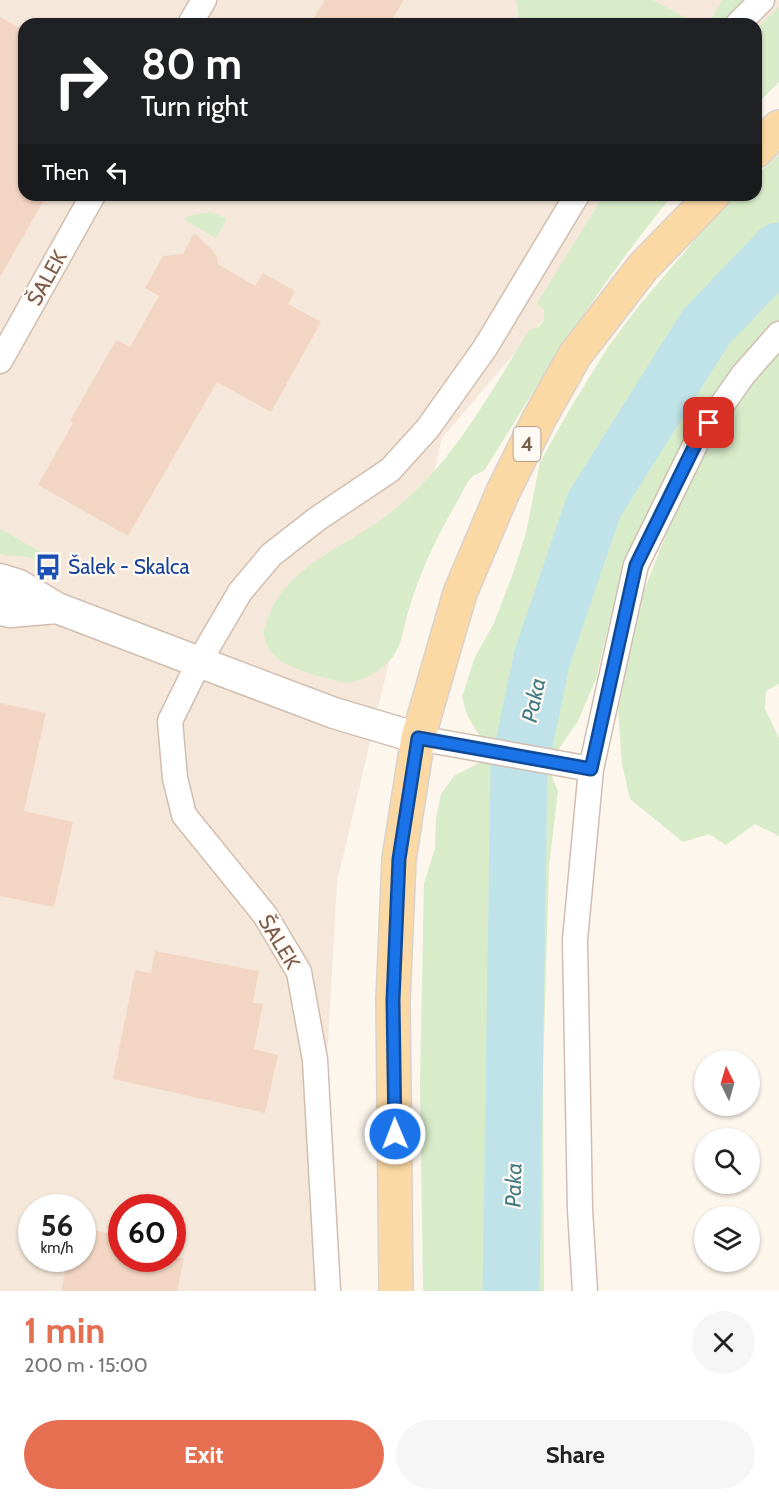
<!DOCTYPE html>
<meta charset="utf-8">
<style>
:root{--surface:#fff;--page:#f6f6f6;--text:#222;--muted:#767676;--accent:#e76f51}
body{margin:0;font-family:Cabin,sans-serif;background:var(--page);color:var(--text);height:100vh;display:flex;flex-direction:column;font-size:22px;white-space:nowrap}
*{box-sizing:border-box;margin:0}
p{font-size:20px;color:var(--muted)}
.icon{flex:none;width:33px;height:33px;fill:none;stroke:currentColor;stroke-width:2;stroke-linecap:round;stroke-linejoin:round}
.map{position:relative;height:1291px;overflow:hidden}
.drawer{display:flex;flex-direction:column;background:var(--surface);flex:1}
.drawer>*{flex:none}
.guide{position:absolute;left:18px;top:18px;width:744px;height:183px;border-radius:18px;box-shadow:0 2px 4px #0004;background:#202124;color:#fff;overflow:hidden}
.needle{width:39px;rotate:355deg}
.fabs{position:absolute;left:694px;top:1050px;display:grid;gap:12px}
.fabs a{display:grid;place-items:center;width:66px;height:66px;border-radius:50%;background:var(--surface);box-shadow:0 2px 4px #0004;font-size:30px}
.speed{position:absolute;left:18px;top:1194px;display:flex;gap:12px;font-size:30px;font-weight:700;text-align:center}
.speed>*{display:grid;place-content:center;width:78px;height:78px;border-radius:50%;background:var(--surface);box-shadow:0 2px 4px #0004;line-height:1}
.speed small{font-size:15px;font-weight:400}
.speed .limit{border:9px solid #d22;background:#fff;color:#111}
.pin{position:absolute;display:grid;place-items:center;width:51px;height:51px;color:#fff;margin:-26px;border-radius:12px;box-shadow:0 3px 9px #0006}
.me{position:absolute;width:66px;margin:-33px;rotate:359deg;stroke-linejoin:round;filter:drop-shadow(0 0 4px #0008)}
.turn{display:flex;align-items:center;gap:21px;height:126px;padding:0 24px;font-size:27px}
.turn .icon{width:78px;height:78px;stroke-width:2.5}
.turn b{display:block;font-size:42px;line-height:51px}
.then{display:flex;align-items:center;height:57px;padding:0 24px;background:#0003;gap:12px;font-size:22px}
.round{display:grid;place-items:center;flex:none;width:63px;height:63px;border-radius:32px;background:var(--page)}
.headline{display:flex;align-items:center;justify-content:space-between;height:102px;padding:0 24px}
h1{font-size:36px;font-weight:800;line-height:45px;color:var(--accent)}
.cta{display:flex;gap:12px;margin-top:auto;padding:12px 24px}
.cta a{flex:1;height:69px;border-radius:36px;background:var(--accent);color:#fff;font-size:24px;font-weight:800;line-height:69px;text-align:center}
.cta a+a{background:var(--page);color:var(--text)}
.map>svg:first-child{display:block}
</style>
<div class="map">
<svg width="779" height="1291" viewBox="0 0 779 1291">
<rect width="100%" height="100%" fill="#fdf6ec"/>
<!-- residential -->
<path fill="#f5e8da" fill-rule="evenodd" d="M 0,0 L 779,0 L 779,44 L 756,71 L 756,24 L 24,24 L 24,195 L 650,195 L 442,438 L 337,882 L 314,1291 L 0,1291 ZM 32,1208 L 82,1208 L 82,1258 L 32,1258 ZM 122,1208 L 172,1208 L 172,1258 L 122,1258 Z"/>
<!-- green -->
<path fill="#d8ecc9" d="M 516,0 L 653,0 L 697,24 L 520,24 Z
M 722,0 L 748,0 L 722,24 L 709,24 Z
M 779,7 L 779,82 L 756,105 L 756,29 Z
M 779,154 L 779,237 L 761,254 L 689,331 L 627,429 L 574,524 L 529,646 L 507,744 L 482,740 L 467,715 L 462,697 L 475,657 L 494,623 L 511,579 L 526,533 L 540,462 L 571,407 L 608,347 L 638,307 L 720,210 L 736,195 L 756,195 L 756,176 Z
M 604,195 L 673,195 C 601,281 543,376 484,471 C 480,473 475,474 472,477 C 466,482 462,494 458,500 C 437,536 420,572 408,612 C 404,625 402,644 394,655 C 384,670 355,688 336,681 C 311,673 268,667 264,635 C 263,631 266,626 267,622 C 281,570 342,548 382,519 C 448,472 488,397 529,330 L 539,327 L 544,320 L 544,310 L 537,303 Z
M 210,212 L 227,219 L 216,238 L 185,220 L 188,216 Z
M 779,264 L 779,321 L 628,559 L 609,623 L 596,679 L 578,721 L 558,750 L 552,752 L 539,750 L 553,658 L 568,611 L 609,504 L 710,338 Z
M 779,348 L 779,684 L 766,691 L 765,709 L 779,738 L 779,836 L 755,824 L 726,845 L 709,834 L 683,842 L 630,799 L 622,764 L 618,710 L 640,601 L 674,514 L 711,440 L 756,374 Z
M 0,529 L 39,551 L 35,559 C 22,554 14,558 0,554 Z
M 487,759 L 505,762 L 499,872 L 495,1223 L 501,1291 L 423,1291 L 420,1082 L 424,883 L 435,848 L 436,818 L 441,794 L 454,776 Z
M 534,767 L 549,770 L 558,791 L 549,866 L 543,1072 L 544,1291 L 523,1291 L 527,1065 L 525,873 Z"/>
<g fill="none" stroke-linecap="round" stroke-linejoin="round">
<!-- river -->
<path stroke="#bfe3e8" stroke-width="57" d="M 511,1291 L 519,768 L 542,658 L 594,505 L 706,327 L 779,251"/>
</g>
<!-- building -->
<path fill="#f3d5c3" d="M 325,0 L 404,0 L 389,24 L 310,24 Z
M 0,17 L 24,30 L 24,195 L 47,195 L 0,277 Z
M 194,233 L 213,251 L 217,257 L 218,264 L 255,286 L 263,273 L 295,291 L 288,304 L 321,322 L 271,412 L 217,382 L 128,536 L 38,485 L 73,423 L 70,421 L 116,340 L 130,347 L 159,296 L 145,288 L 163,256 L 183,254 Z
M 0,703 L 46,713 L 24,811 L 73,822 L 54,907 L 0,896 Z
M 155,951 L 259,971 L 253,1003 L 263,1004 L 254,1049 L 278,1055 L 265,1113 L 113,1079 L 135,970 L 151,973 Z
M 82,1228 L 122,1236 L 122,1258 L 184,1258 L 177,1291 L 61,1291 L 68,1258 L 82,1258 Z"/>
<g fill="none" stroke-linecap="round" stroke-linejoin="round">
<!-- minor casing -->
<g stroke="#d1beb0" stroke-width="27">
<path id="minor" d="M 190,24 L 204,0
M 738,24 L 762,0
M 0,361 L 93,195
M 418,738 L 591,769
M 328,1291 L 315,1060 L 299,972 L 265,915 L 184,815 L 175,778 L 170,721 L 199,662 L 240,592 L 271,555 L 317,519 L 390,470 L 428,428 L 485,348 L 577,195
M 585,1291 L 580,1210 L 575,940 L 591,769 L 636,565 L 698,439 L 743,375 L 779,334"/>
</g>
<!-- tertiary casing -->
<g stroke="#d1beb0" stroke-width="33">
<path id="tertiary" d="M 0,579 L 19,585 L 57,608 L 199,662 L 334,713 L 418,738
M 0,610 L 10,612 L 57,608"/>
</g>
<!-- primary casing -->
<g stroke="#dad1cd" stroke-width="36">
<path id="primary" d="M 756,151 L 779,127
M 396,1291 L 393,1000 L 399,859 L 418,738 L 460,593 L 502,494 L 539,419 L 575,355 L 643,267 L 713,195"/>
</g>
<!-- minor -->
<use href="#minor" stroke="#fff" stroke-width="24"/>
<!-- tertiary -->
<use href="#tertiary" stroke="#fff" stroke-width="30"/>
<!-- primary -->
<use href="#primary" stroke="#fbd9a5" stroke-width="33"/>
</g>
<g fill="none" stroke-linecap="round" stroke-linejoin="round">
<!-- route casing -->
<g stroke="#114b97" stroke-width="15">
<path id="route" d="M 395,1134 L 393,1000 L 399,859 L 418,738 L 591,769 L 636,565 L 698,439 L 709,423"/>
</g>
<!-- route -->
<use href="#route" stroke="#1a73e8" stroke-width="10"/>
</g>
<!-- icons -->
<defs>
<g id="bus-bare" transform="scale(2.07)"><path d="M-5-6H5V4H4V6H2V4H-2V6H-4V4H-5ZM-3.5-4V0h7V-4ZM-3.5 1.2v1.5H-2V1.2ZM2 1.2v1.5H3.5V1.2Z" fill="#1a4fb4" stroke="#fffaf3" stroke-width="2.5" paint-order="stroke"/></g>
</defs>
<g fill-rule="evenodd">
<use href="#bus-bare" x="48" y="567"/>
</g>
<g text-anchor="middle" stroke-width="4.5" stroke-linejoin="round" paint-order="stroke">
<!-- shield labels -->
<rect fill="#fffaf3" stroke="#a28b7f" stroke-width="1.5" x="513.5" y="427" width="27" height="34" rx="4.5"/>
<g font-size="20" font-weight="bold" fill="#7a5c4d">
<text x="527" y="451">4</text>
</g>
<!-- street labels -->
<g font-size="21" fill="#7a5c4d" stroke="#fffaf3">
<text transform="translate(47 278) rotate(-61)" y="7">ŠALEK</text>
<text transform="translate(279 942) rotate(59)" y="7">ŠALEK</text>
</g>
<!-- transit labels -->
<g font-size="21" fill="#164399" stroke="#fffaf3" text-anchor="start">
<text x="68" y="574">Šalek - Skalca</text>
</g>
<!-- water labels -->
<g font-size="22" font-style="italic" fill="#437c86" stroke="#fffaf3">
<text transform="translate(533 700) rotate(-78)" y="8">Paka</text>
<text transform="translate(513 1185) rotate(-89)" y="8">Paka</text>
</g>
</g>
</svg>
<div class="fabs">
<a><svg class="needle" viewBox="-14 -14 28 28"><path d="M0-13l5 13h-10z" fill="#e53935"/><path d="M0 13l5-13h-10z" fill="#767676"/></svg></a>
<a><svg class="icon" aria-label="search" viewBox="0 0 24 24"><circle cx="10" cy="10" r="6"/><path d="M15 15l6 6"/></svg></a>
<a><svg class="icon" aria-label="layers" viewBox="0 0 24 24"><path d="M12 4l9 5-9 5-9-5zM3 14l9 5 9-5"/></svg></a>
</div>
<div class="speed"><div>56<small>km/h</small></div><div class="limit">60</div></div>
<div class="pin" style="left:709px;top:423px;background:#d93025"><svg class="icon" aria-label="arrive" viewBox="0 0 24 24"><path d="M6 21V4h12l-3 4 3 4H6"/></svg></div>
<svg class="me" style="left:395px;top:1134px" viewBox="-20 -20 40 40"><circle r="17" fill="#1a73e8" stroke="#fff" stroke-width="3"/><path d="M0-11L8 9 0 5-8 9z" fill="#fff"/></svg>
<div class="guide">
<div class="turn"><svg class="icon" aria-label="right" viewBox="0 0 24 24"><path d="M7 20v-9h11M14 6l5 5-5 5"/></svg><div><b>80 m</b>Turn right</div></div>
<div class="then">Then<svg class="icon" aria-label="left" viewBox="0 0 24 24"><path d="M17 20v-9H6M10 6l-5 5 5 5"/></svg></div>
</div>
</div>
<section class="drawer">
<div class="headline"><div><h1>1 min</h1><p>200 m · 15:00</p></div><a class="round"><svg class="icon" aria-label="close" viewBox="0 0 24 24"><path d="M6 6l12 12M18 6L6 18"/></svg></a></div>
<div class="cta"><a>Exit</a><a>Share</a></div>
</section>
